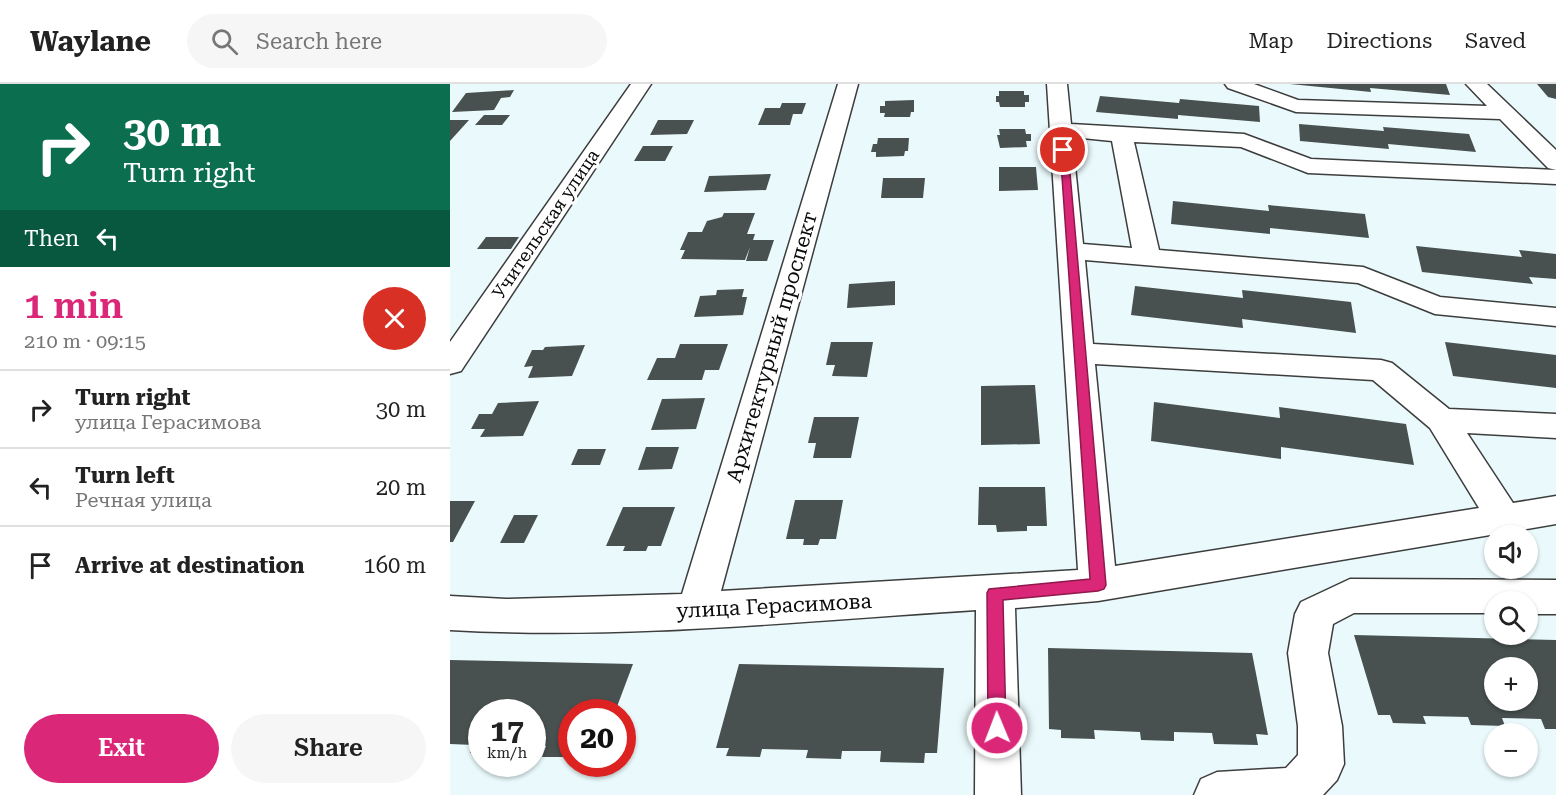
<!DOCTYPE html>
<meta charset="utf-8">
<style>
:root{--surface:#fff;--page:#f6f6f6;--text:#222;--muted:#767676;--line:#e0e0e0;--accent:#db2777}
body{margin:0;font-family:"Roboto Serif",serif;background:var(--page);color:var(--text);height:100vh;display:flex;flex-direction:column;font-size:22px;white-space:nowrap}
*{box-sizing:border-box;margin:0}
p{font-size:20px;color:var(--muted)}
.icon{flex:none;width:33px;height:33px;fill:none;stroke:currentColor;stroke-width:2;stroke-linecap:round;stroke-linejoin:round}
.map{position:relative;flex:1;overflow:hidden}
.side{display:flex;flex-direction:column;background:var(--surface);width:450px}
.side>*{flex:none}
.top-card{background:#0b6e4f;color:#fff;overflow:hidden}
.buttons{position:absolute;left:1034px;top:441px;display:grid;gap:12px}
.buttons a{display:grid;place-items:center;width:54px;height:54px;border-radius:50%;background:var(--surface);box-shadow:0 2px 4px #0004;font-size:30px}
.speed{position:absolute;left:18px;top:615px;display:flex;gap:12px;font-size:30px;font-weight:700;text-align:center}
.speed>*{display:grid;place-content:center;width:78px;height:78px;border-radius:50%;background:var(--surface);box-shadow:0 2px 4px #0004;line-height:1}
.speed small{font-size:15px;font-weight:400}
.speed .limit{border:9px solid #d22;background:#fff;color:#111}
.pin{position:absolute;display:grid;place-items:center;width:51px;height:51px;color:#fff;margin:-26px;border:3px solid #fff;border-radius:50%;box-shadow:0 2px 6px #0007}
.me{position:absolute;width:66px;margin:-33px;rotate:359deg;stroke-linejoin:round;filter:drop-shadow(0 0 4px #0008)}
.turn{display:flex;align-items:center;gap:21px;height:126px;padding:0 24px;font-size:27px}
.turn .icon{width:78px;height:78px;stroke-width:2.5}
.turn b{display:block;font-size:42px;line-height:51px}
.then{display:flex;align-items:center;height:57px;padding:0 24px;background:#0003;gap:12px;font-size:22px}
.round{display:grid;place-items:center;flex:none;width:63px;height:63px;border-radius:32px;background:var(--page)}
.overview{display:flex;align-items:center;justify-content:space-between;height:102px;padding:0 24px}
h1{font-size:36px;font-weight:600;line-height:45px;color:var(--accent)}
.primary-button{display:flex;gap:12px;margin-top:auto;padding:12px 24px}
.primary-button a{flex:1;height:69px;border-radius:36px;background:var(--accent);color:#fff;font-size:24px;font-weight:600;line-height:69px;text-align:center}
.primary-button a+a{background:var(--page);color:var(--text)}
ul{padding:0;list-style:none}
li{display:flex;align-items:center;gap:18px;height:78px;padding:0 24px;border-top:2px solid var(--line)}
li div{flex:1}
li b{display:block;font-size:22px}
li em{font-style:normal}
header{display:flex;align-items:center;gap:36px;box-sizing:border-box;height:84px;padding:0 30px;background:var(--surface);border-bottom:2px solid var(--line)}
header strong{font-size:28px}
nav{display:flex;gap:33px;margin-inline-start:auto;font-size:21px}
.search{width:420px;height:54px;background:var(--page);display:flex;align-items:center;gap:15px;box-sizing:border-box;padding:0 21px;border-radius:33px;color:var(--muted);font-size:22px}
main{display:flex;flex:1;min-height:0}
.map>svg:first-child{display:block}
</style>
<header>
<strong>Waylane</strong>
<div class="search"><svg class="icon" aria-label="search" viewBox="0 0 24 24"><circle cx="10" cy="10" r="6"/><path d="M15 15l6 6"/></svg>Search here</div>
<nav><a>Map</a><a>Directions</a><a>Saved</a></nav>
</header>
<main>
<section class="side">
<div class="top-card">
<div class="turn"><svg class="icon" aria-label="right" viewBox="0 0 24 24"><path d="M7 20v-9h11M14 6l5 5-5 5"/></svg><div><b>30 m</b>Turn right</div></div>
<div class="then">Then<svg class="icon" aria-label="left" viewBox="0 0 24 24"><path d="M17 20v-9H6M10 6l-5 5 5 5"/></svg></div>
</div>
<div class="overview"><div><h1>1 min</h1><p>210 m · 09:15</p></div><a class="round" style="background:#d93025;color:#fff"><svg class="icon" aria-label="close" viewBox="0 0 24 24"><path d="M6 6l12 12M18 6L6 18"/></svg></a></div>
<ul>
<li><svg class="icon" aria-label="right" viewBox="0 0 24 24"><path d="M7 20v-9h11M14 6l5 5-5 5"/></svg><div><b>Turn right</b><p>улица Герасимова</p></div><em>30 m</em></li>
<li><svg class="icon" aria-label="left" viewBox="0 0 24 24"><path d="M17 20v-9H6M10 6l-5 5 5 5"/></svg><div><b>Turn left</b><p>Речная улица</p></div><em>20 m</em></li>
<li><svg class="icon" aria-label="arrive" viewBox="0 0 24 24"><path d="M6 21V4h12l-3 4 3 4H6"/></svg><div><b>Arrive at destination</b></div><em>160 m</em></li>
</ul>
<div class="primary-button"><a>Exit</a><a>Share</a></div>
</section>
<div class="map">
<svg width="1106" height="711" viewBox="0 0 1106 711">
<rect width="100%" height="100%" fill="#eafafc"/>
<!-- building -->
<path fill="#48514f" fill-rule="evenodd" d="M 840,0 L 996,0 L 1000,11 L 920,4 L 921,8 Z
M 1087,0 L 1106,0 L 1106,15 L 1098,13 Z
M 64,6 L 60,13 L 51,14 L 44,26 L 2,28 L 16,9 Z
M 549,7 L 574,7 L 574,11 L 579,11 L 579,18 L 575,18 L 575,23 L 550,23 L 549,18 L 546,18 L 546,12 L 549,12 Z
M 650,12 L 729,19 L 730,15 L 809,22 L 810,38 L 728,31 L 728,35 L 646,28 Z
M 464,16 L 464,28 L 461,28 L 460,33 L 434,33 L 435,29 L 430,29 L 430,22 L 435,22 L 435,17 Z
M 332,19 L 356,19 L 352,30 L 343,30 L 340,41 L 308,41 L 315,24 L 330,24 Z
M 34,31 L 60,31 L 52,41 L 25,41 Z
M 0,36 L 19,36 L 0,57 Z
M 208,36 L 244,36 L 237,50 L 200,51 Z
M 849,40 L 934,47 L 933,43 L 1019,50 L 1026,68 L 938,60 L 939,65 L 850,57 Z
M 549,45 L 575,45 L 576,50 L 581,50 L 581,57 L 576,57 L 577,63 L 550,64 L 547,51 L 550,51 Z
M 428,54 L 459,54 L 458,67 L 455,67 L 454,72 L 426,73 L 426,68 L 421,68 L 423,60 L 427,60 Z
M 193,62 L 223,62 L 215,77 L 184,77 Z
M 549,83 L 586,83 L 588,106 L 549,107 Z
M 321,90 L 316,106 L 254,108 L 259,92 Z
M 433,94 L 475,94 L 473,114 L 431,114 Z
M 723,117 L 819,127 L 818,121 L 915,130 L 919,154 L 820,144 L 820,150 L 721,140 Z
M 274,129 L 305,129 L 297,150 L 305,150 L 303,156 L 324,156 L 317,177 L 296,177 L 300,163 L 295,176 L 231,175 L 235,166 L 230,166 L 238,148 L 252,148 L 257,137 L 272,133 Z
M 36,153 L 69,153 L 61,165 L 27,165 Z
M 966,162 L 1072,173 L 1069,166 L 1106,170 L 1106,195 L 1079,193 L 1083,200 L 972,188 Z
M 445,197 L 445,221 L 397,224 L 399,200 Z
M 685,202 L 793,214 L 792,206 L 901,218 L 906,249 L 792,235 L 793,244 L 681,231 Z
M 294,205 L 292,213 L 297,213 L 293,231 L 244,233 L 250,212 L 266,211 L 267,206 Z
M 381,258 L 423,258 L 417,293 L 382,292 L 385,281 L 376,281 Z
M 995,258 L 1106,271 L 1106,304 L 1003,292 Z
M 230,260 L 278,260 L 269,286 L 255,286 L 252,296 L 197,296 L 207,274 L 225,274 Z
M 135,261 L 122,292 L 78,294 L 83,282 L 74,283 L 82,266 L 93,266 L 95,263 Z
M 585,301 L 590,360 L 531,361 L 531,302 Z
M 255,314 L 246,345 L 201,346 L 212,315 Z
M 89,317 L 73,352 L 30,353 L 35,345 L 21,345 L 29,330 L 42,330 L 48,319 Z
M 704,318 L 830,334 L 829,323 L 956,340 L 964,381 L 831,363 L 831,375 L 701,357 Z
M 364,333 L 409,333 L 401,374 L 363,374 L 366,359 L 358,359 Z
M 196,363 L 229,363 L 222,385 L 188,386 Z
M 128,365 L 156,365 L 150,381 L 121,381 Z
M 529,403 L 595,403 L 597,442 L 577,442 L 577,447 L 547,448 L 546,441 L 528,441 Z
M 345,416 L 393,416 L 386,455 L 370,455 L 368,461 L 353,461 L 354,455 L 336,455 Z
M 0,417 L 25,417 L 3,458 L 0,458 Z
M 173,423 L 225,423 L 211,462 L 198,462 L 196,467 L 173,467 L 175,462 L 156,462 Z
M 64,431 L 88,431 L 74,459 L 50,459 Z
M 904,551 L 1106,556 L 1106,645 L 1095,645 L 1091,635 L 1052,634 L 1055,642 L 1021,641 L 1018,633 L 973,632 L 976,640 L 943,639 L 940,631 L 928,631 ZM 1044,584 L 1077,584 L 1077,616 L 1044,616 Z
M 598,564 L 802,569 L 818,651 L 806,650 L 808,661 L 764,660 L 762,649 L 724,648 L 724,657 L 691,656 L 690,648 L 644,646 L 645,655 L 611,654 L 611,646 L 599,645 Z
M 0,576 L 183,580 L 165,628 L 122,628 L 122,673 L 92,673 L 96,662 L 82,662 L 82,628 L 32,628 L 32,669 L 20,669 L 24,661 L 0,660 Z
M 289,580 L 494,584 L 487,669 L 475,669 L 474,679 L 430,678 L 431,667 L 392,667 L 391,675 L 356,674 L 358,666 L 312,665 L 310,673 L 276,672 L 279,664 L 266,664 Z"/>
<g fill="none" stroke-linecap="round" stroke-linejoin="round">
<!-- minor casing -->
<g stroke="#3d3d3d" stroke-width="3">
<path id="minor" d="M 181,0 L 201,0 L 11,287 L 0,290 L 0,258 Z
M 388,0 L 408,0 L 271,507 L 628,486 L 597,0 L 617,0 L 621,40 L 794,50 L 861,75 L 1106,86 L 1106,100 L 858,89 L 791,63 L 684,58 L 709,166 L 913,183 L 990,213 L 1106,224 L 1106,242 L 985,230 L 908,199 L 635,176 L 643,260 L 931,276 L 942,279 L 999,325 L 1106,330 L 1106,354 L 1017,349 L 1063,419 L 1106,412 L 1106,440 L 648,517 L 565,524 L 571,711 L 525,711 L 526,526 C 351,537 175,556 0,546 L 0,512 L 56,515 L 232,510 ZM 622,53 L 662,57 L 682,164 L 633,160 ZM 645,280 L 923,296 L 980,344 L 1029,424 L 665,482 Z
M 775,0 L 804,0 L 848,16 L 1037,22 L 1016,0 L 1037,0 L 1106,66 L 1106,86 L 1098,84 L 1050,35 L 846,28 L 778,4 Z
M 900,495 L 1106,496 L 1106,530 L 1077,530 L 1077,518 L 1044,518 L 1044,529 L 904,529 L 883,540 L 878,569 L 892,642 L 894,680 L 887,696 L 873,711 L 744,711 L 751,695 L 767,688 L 836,684 L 848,671 L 848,642 L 838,569 L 845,530 L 851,518 Z"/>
</g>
<!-- minor -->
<use href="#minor" fill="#fff" fill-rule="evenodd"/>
</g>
<!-- route -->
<path fill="#db2777" stroke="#8e194d" stroke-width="1.5" d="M 610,64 L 618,66 L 656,501 L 654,505 L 648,507 L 553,516 L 556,644 L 553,650 L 547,653 L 541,650 L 538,644 L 537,509 L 539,505 L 640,495 Z"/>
<g text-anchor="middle" stroke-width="6" stroke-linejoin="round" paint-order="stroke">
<!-- far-street labels -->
<g font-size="18" fill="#0a0a0a" stroke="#fff">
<text transform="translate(96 140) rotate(-56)" y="6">Учительская улица</text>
</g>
<!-- street labels -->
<g font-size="21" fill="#0a0a0a" stroke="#fff">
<text transform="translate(322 263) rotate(-74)" y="7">Архитектурный проспект</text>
<text transform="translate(324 522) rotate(-3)" y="7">улица Герасимова</text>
</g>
</g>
</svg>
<div class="buttons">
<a><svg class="icon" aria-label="sound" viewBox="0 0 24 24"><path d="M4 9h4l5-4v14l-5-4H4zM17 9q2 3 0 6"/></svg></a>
<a><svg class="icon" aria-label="search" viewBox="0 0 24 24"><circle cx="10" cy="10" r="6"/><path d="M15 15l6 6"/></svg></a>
<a>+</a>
<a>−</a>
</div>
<div class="speed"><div>17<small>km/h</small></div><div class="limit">20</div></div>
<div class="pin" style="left:613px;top:66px;background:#d93025"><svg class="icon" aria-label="arrive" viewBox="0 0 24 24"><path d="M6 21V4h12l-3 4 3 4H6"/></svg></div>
<svg class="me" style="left:547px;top:644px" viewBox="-20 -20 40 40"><circle r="17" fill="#db2777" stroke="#fff" stroke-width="3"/><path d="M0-11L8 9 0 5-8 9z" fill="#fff"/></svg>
</div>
</main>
